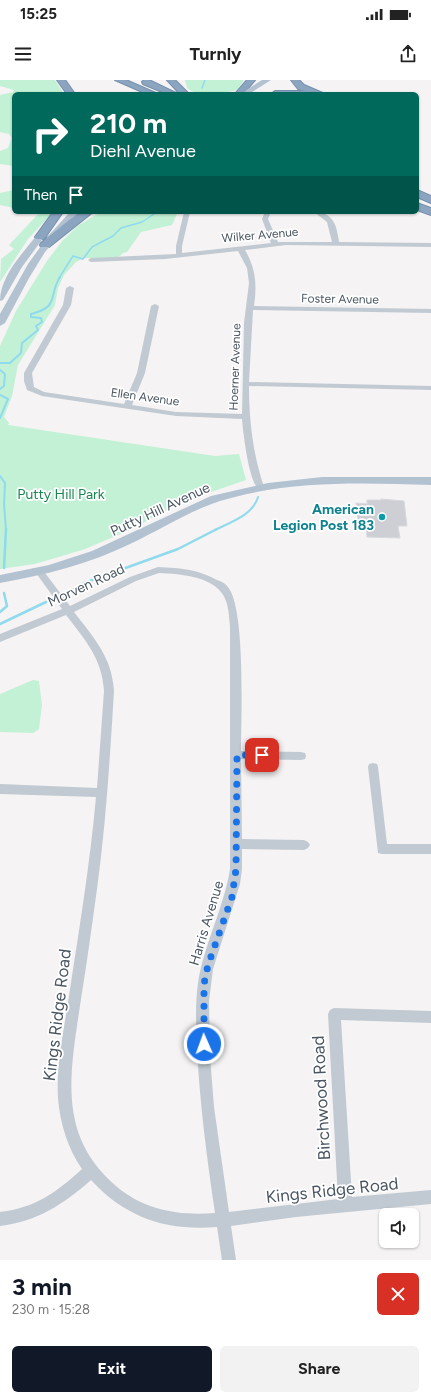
<!DOCTYPE html>
<meta charset="utf-8">
<style>
:root{--surface:#fff;--page:#f2f2f2;--text:#222;--muted:#767676;--accent:#111827}
body{margin:0;font-family:Figtree,sans-serif;background:var(--page);color:var(--text);height:100vh;display:flex;flex-direction:column;font-size:15px;white-space:nowrap}
*{box-sizing:border-box;margin:0}
p{font-size:13px;color:var(--muted)}
.icon{flex:none;width:22px;height:22px;fill:none;stroke:currentColor;stroke-width:2;stroke-linecap:round;stroke-linejoin:round}
.map{position:relative;height:1180px;overflow:hidden}
.drawer{display:flex;flex-direction:column;background:var(--surface);flex:1}
.drawer>*{flex:none}
.banner{position:absolute;left:12px;top:12px;width:407px;height:122px;border-radius:6px;box-shadow:0 1px 3px #0004;background:#00695c;color:#fff;overflow:hidden}
.controls{position:absolute;left:379px;top:1128px;display:grid;gap:8px}
.controls a{display:grid;place-items:center;width:40px;height:40px;border-radius:6px;background:var(--surface);box-shadow:0 1px 3px #0004;font-size:20px}
.pin{position:absolute;display:grid;place-items:center;width:34px;height:34px;color:#fff;margin:-17px;border-radius:8px;box-shadow:0 2px 6px #0006}
.me{position:absolute;width:44px;margin:-22px;rotate:358deg;stroke-linejoin:round;filter:drop-shadow(0 0 3px #0008)}
.turn{display:flex;align-items:center;gap:14px;height:84px;padding:0 12px;font-size:18px}
.turn .icon{width:52px;height:52px;stroke-width:2.5}
.turn b{display:block;font-size:28px;line-height:34px}
.then{display:flex;align-items:center;height:38px;padding:0 12px;background:#0003;gap:8px;font-size:15px}
.round{display:grid;place-items:center;flex:none;width:42px;height:42px;border-radius:6px;background:var(--page)}
.summary{display:flex;align-items:center;justify-content:space-between;height:68px;padding:0 12px}
h1{font-size:24px;font-weight:700;line-height:30px;color:var(--accent)}
.button{display:flex;gap:8px;margin-top:auto;padding:8px 12px}
.button a{flex:1;height:46px;border-radius:6px;background:var(--accent);color:#fff;font-size:16px;font-weight:700;line-height:46px;text-align:center}
.button a+a{background:var(--page);color:var(--text)}
.status{display:flex;justify-content:space-between;align-items:center;height:28px;padding:0 20px;background:var(--surface);direction:ltr}
.status svg{height:11px;fill:currentColor}
header{display:flex;justify-content:space-between;align-items:center;height:52px;padding:0 12px;background:var(--surface);font-size:18px;font-weight:700}
.map>svg:first-child{display:block}
</style>
<div class="status"><b>15:25</b><svg viewBox="0 0 49 12"><path d="M0 12V9h3v3zM5 12V6h3v6zM10 12V3h3v9zM15 12V0h3v12zM26 1h20v11H26zM47 4h2v5h-2z"/></svg></div>
<header><svg class="icon" aria-label="menu" viewBox="0 0 24 24"><path d="M4 6h16M4 12h16M4 18h16"/></svg>Turnly<svg class="icon" aria-label="share" viewBox="0 0 24 24"><path d="M12 15V3M7 8l5-5 5 5M5 13v7h14v-7"/></svg></header>
<div class="map">
<svg width="431" height="1180" viewBox="0 0 431 1180">
<rect width="100%" height="100%" fill="#f5f3f3"/>
<!-- green -->
<path fill="#c3f1d5" d="M 0,0 L 55,0 L 64,14 L 14,14 L 14,86 L 0,84 L 0,71 L 8,68 L 12,58 L 9,54 L 0,52 L 0,15 L 13,12 L 14,10 L 0,6 Z
M 185,0 L 244,0 L 237,10 C 220,13 201,19 187,8 Z
M 14,110 L 14,128 L 0,125 L 0,113 Z
M 40,132 L 53,132 L 28,159 L 0,202 L 1,179 L 14,169 L 9,165 Z
M 101,132 L 178,132 L 172,145 L 141,152 L 127,172 L 123,173 L 120,176 L 114,178 L 84,178 L 76,182 L 64,195 L 58,208 L 55,225 L 18,285 L 12,316 L 4,337 L 9,343 L 8,345 L 215,376 L 239,374 L 246,400 L 182,422 L 130,450 L 85,469 L 35,484 L 0,489 L 0,266 L 16,231 L 47,181 L 63,160 L 79,145 Z
M 33,600 L 39,601 L 42,625 L 39,649 L 33,653 L 0,652 L 0,614 Z"/>
<g fill="none" stroke-linecap="round" stroke-linejoin="round">
<!-- stream-far2 -->
<path stroke="#90daee" stroke-width="1.5" d="M 202,8 L 205,0
M 59,198 L 73,176 L 83,179 L 92,167 L 113,156 L 121,148 L 142,142 L 157,132"/>
<!-- stream-far1 -->
<path stroke="#90daee" stroke-width="2" d="M 0,283 L 10,283 L 21,273 L 22,263 L 38,250 L 36,246 L 42,242 L 41,238 L 31,237 L 31,234 C 60,227 48,216 60,197
M 0,290 L 5,294 L 4,306 L 0,309
M 0,315 L 8,319 L 0,338
M 0,396 L 5,403 L 4,424 L 6,450
M 215,450 C 231,442 253,435 258,417"/>
<!-- stream -->
<path stroke="#90daee" stroke-width="2.5" d="M 4,488 L 6,449
M 68,513 L 84,503 L 178,469 L 217,449
M 0,532 L 7,526 L 4,513
M 0,544 L 46,522"/>
</g>
<!-- building -->
<path fill="#cdcfd5" stroke="#d7d9de" d="M 381,419 L 404,421 L 407,446 L 398,446 L 400,458 L 367,457 L 366,446 L 363,446 L 361,441 L 358,441 L 356,423 L 367,424 L 367,420 L 381,420 Z"/>
<g fill="none" stroke-linecap="round" stroke-linejoin="round">
<!-- highway casing -->
<g stroke="#7690ad" stroke-width="2">
<path id="highway" d="M 57,0 L 65,0 L 75,14 L 67,14 Z
M 115,0 L 126,0 L 158,14 L 147,14 Z
M 144,0 L 149,0 L 178,14 L 167,14 L 143,4 L 142,2 Z
M 167,0 L 175,0 L 189,14 L 180,14 Z
M 247,0 L 255,0 L 243,14 L 235,14 Z
M 291,0 L 299,0 L 304,5 L 325,14 L 271,14 L 275,11 L 305,11 L 298,9 Z
M 417,110 L 431,116 L 431,123 L 417,117 Z
M 417,123 L 431,128 L 431,135 L 417,130 Z
M 53,132 L 63,132 L 44,159 L 36,159 L 35,157 Z
M 81,132 L 93,132 L 49,167 L 41,167 L 40,165 L 41,163 L 69,140 Z"/>
</g>
<!-- minor -->
<path fill="#c1cad2" fill-rule="evenodd" d="M 184,132 L 190,132 L 182,166 L 182,173 L 271,163 L 262,139 L 265,132 L 271,132 L 268,139 L 278,162 L 332,162 L 327,142 L 314,132 C 333,132 337,145 339,162 L 431,163 L 431,167 L 286,165 L 245,170 C 256,189 257,205 254,226 L 431,229 L 431,233 L 253,230 L 249,302 L 431,306 L 431,310 L 249,306 C 249,341 253,374 264,407 L 260,410 C 249,406 243,351 242,339 L 176,336 L 42,316 L 27,310 L 24,301 L 24,293 L 63,225 L 66,208 L 70,206 L 74,208 L 71,225 L 32,293 L 34,307 L 44,312 L 124,324 L 137,293 L 151,226 L 155,224 L 159,226 L 145,293 L 132,325 L 176,332 L 242,334 L 244,243 L 249,203 L 247,188 L 238,171 L 165,179 L 91,182 L 88,180 L 91,178 L 176,174 L 176,166 Z
M 158,487 C 181,488 196,489 217,500 C 220,501 225,503 227,506 C 246,524 241,640 241,671 L 301,672 L 305,673 L 306,676 L 305,679 L 301,680 L 241,679 L 242,759 L 304,760 L 308,762 L 310,765 L 308,768 L 304,770 L 242,769 L 242,789 L 240,804 L 213,889 L 209,921 L 210,976 L 214,1027 L 229,1132 L 338,1119 L 328,934 L 330,930 L 334,928 L 431,931 L 431,943 L 341,940 L 352,1117 L 431,1110 L 431,1124 L 296,1137 L 231,1146 L 236,1180 L 222,1180 L 217,1147 C 166,1151 126,1138 91,1100 C 64,1124 36,1142 0,1146 L 0,1132 C 35,1128 57,1112 82,1089 C 68,1069 60,1044 58,1018 C 56,984 64,950 69,916 C 79,850 90,784 96,717 L 0,714 L 0,704 L 97,708 L 104,611 C 102,578 85,560 66,535 L 0,562 L 0,554 L 62,529 L 36,493 L 34,491 L 36,489 L 42,489 L 70,526 L 130,497 ZM 159,493 C 180,494 218,496 226,521 C 229,529 229,538 230,546 L 230,789 C 224,828 204,864 198,903 C 195,925 196,948 197,970 C 200,1025 207,1079 215,1133 C 179,1136 144,1130 116,1106 C 55,1054 71,989 81,919 C 87,882 92,845 97,809 C 106,743 110,677 114,611 C 112,577 94,558 74,532 L 136,501 Z
M 373,683 L 377,684 L 378,687 L 387,764 L 431,764 L 431,774 L 382,774 L 378,773 L 368,687 L 369,684 Z"/>
<!-- major -->
<path fill="#b3c2d1" fill-rule="evenodd" d="M 262,0 L 271,0 L 249,14 L 240,14 Z
M 70,132 L 79,132 L 45,172 L 29,198 L 5,243 L 0,246 L 0,234 L 28,184 L 49,155 Z
M 43,150 L 47,153 L 22,187 L 3,220 L 0,221 C 0,195 25,171 40,151 Z
M 322,397 L 431,397 L 431,405 C 361,403 289,400 220,421 C 189,431 160,450 130,464 C 89,484 45,495 0,503 L 0,495 L 49,485 L 92,471 L 211,416 L 268,403 Z"/>
<!-- highway -->
<use href="#highway" fill="#8ba5c1" fill-rule="evenodd"/>
</g>
<g fill="none" stroke-linecap="round" stroke-linejoin="round">
<!-- route -->
<path stroke="#1a73e8" stroke-width="7" stroke-dasharray="0 12.6" d="M 204,964 L 204,904 L 208,885 L 232,817 L 236,789 L 237,675 L 262,675"/>
</g>
<!-- markers -->
<circle fill="#0f9aa8" stroke="#fff" stroke-width="1.5" cx="382" cy="437" r="4"/>
<g text-anchor="middle" stroke-width="3.5" stroke-linejoin="round" paint-order="stroke">
<!-- far-street labels -->
<g font-size="12" fill="#4a5661" stroke="#fff">
<text transform="translate(260 155) rotate(-5)" y="4">Wilker Avenue</text>
<text transform="translate(340 219) rotate(1)" y="4">Foster Avenue</text>
<text transform="translate(235 287) rotate(-88)" y="4">Hoerner Avenue</text>
<text transform="translate(145 317) rotate(8)" y="4">Ellen Avenue</text>
</g>
<!-- park labels -->
<g font-size="14" fill="#17864f" stroke="#fff">
<text x="61" y="419">Putty Hill Park</text>
</g>
<!-- street labels -->
<g font-size="14" fill="#4a5661" stroke="#fff">
<text transform="translate(160 429) rotate(-25)" y="5">Putty Hill Avenue</text>
<text transform="translate(86 505) rotate(-25)" y="5">Morven Road</text>
<text transform="translate(206 843) rotate(-73)" y="5">Harris Avenue</text>
</g>
<!-- culture labels -->
<g font-size="14" font-weight="bold" fill="#0d838f" stroke="#fff" text-anchor="end">
<text x="374" y="434">American<tspan x="374" dy="16">Legion Post 183</tspan></text>
</g>
<!-- near-street labels -->
<g font-size="17" fill="#4a5661" stroke="#fff">
<text transform="translate(57 935) rotate(-83)" y="6">Kings Ridge Road</text>
<text transform="translate(321 1018) rotate(-93)" y="6">Birchwood Road</text>
<text transform="translate(332 1110) rotate(-6)" y="6">Kings Ridge Road</text>
</g>
</g>
</svg>
<div class="controls">
<a><svg class="icon" aria-label="sound" viewBox="0 0 24 24"><path d="M4 9h4l5-4v14l-5-4H4zM17 9q2 3 0 6"/></svg></a>
</div>
<div class="pin" style="left:262px;top:675px;background:#d93025"><svg class="icon" aria-label="arrive" viewBox="0 0 24 24"><path d="M6 21V4h12l-3 4 3 4H6"/></svg></div>
<svg class="me" style="left:204px;top:964px" viewBox="-20 -20 40 40"><circle r="17" fill="#1a73e8" stroke="#fff" stroke-width="3"/><path d="M0-11L8 9 0 5-8 9z" fill="#fff"/></svg>
<div class="banner">
<div class="turn"><svg class="icon" aria-label="right" viewBox="0 0 24 24"><path d="M7 20v-9h11M14 6l5 5-5 5"/></svg><div><b>210 m</b>Diehl Avenue</div></div>
<div class="then">Then<svg class="icon" aria-label="arrive" viewBox="0 0 24 24"><path d="M6 21V4h12l-3 4 3 4H6"/></svg></div>
</div>
</div>
<section class="drawer">
<div class="summary"><div><h1>3 min</h1><p>230 m · 15:28</p></div><a class="round" style="background:#d93025;color:#fff"><svg class="icon" aria-label="close" viewBox="0 0 24 24"><path d="M6 6l12 12M18 6L6 18"/></svg></a></div>
<div class="button"><a>Exit</a><a>Share</a></div>
</section>
